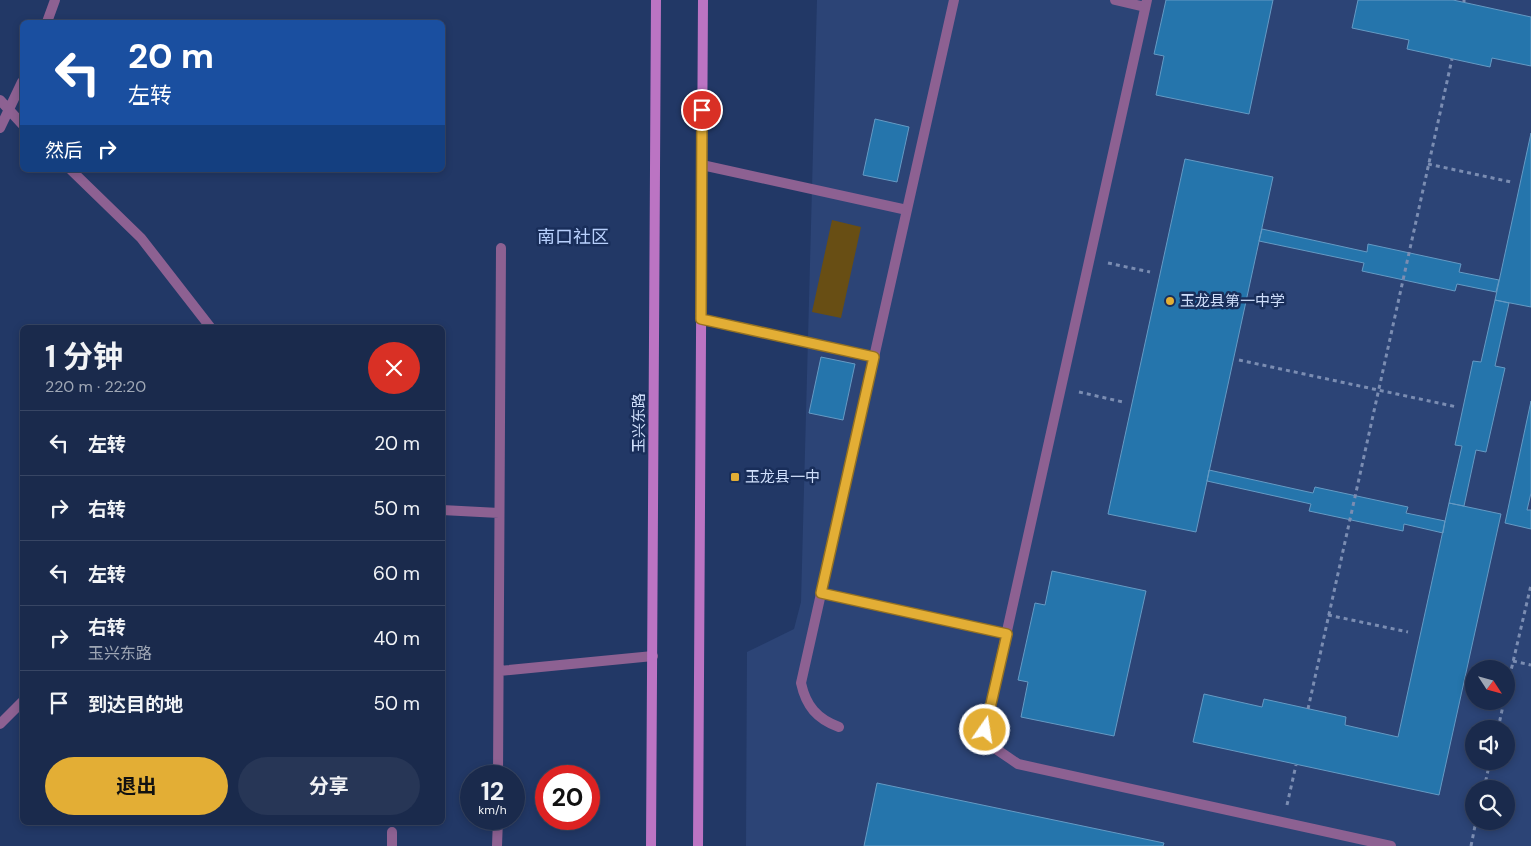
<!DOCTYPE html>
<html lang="zh">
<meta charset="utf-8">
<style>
:root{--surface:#1a2a4c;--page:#273656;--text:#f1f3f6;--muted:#9fa7b5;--line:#384664;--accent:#e3ae35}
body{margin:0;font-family:"DM Sans","Noto Sans SC",sans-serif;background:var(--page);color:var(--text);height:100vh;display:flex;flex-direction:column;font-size:19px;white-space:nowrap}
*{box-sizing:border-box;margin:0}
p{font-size:16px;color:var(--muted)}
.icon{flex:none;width:28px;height:28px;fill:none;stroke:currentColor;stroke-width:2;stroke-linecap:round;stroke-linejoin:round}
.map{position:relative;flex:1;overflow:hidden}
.sheet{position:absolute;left:20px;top:325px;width:425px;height:500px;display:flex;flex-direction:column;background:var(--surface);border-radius:8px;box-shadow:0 2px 8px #0003,0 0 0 1px var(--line)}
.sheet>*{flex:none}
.guide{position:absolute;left:20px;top:20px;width:425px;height:152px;border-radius:8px;box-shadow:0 2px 8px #0003,0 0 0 1px var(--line);background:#1a4fa0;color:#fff;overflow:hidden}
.needle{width:32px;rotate:126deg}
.controls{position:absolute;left:1465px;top:660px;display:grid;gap:10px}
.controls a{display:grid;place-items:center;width:50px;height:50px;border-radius:50%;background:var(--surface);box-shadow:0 2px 8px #0003,0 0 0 1px var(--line);font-size:25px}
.speed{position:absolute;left:460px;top:765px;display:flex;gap:10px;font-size:25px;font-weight:700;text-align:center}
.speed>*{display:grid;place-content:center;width:65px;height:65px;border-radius:50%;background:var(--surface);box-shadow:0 2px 8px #0003,0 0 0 1px var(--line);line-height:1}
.speed small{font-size:12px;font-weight:400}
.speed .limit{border:8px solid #d22;background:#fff;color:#111}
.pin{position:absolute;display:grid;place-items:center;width:42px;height:42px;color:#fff;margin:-21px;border:2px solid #fff;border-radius:50%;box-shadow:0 1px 5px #0007}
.me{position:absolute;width:55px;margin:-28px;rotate:13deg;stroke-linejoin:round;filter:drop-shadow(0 0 4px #0008)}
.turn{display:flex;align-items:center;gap:18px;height:105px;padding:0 25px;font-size:22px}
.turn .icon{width:65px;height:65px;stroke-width:2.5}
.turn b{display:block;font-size:35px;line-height:42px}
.then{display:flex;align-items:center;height:48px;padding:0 25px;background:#0003;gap:10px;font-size:19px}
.round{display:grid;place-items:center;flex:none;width:52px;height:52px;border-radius:26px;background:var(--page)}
.overview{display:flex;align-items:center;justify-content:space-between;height:85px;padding:0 25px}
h1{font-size:30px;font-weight:700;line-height:38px}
.action{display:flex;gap:10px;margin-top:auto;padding:10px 25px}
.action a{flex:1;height:58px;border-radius:30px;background:var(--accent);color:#111;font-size:20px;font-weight:700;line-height:58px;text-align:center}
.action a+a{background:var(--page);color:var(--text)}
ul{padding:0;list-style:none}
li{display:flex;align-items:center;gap:15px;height:65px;padding:0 25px;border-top:1px solid var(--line)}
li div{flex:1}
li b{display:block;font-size:19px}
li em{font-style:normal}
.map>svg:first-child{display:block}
</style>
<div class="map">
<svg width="1531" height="846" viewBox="0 0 1531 846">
<rect width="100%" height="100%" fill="#223866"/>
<!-- built -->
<path fill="#2c4476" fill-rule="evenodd" d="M 817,0 L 1531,0 L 1531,846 L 746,846 L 747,652 L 794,629 L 801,602 ZM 1474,669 L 1506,669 L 1506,701 L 1474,701 ZM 1474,729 L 1506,729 L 1506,761 L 1474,761 ZM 1474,789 L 1506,789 L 1506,821 L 1474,821 Z"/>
<!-- green -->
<path fill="#684e14" d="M 832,220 L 861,227 L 841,318 L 812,312 Z"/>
<!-- building -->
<path fill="#2575ac" stroke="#659ac4" d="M 1166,0 L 1273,0 L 1249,114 L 1156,95 L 1164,56 L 1154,54 Z
M 1358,0 L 1453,0 L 1531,17 L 1531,66 L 1492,58 L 1490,67 L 1407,49 L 1409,40 L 1352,28 Z
M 875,119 L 909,127 L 897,182 L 863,175 Z
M 1531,133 L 1531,307 L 1495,300 Z
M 1185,159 L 1273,177 L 1196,532 L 1108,514 Z
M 1262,229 L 1367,252 L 1368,244 L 1461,264 L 1459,272 L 1499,280 L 1496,292 L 1457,284 L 1455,291 L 1362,271 L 1364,263 L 1259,241 Z
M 1495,300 L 1509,303 L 1495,366 L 1505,368 L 1486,452 L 1476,450 L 1464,506 L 1449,503 L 1462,446 L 1455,445 L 1473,361 L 1481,362 Z
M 821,357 L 855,364 L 843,420 L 809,413 Z
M 1531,401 L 1531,493 L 1527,510 L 1531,510 L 1531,529 L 1505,523 Z
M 1209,470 L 1313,493 L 1315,487 L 1408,507 L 1406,513 L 1445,521 L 1443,533 L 1404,524 L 1403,531 L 1309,511 L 1311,504 L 1207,481 Z
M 1449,503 L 1501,514 L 1439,795 L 1193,742 L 1204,694 L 1262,707 L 1264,699 L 1346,717 L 1345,725 L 1398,737 Z
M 1052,571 L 1146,591 L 1114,736 L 1021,717 L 1028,682 L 1018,680 L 1035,603 L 1045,605 Z
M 877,783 L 1164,843 L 1163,846 L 864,846 Z"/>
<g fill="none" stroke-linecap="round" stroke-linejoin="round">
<!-- path -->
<path stroke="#7b8db2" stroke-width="3" stroke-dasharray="4 4" stroke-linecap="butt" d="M 1464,2 L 1464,0
M 1428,164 L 1511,182
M 1108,263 L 1150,272
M 1239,360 L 1457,407
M 1079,392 L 1123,402
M 1328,615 L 1408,632
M 1513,661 L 1531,665
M 1506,692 L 1531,585
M 1308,709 L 1452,59
M 1498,729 L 1504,701
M 1484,789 L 1490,761
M 1287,805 L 1296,765
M 1471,846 L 1476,821"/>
<!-- lane -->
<path stroke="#8d6192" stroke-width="10" d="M 1115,0 L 1145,7
M 1147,0 L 985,730 L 996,749 L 1018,764 L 1391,846
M 702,165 L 907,210
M 701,319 L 874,357
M 442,510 L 499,513
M 821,593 L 1007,634
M 499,671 L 653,656
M 0,724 L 22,702
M 839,727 C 817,719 806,706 801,683 L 954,0
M 498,776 L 501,248
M 392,846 L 392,832
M 497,846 L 498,819"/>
<!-- street -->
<path stroke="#8d6192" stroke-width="10" d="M 47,22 L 55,0
M 0,100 L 22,124
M 0,128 L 22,82
M 71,170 L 141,238 L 211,328"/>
<!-- secondary -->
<path stroke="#bb74c3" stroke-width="10" d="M 651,846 L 656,0
M 698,846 L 703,0"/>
</g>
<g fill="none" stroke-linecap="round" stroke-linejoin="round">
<!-- route casing -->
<g stroke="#947122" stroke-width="12">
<path id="route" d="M 702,110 L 701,319 L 874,357 L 821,593 L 1007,634 L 985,730"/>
</g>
<!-- route -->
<use href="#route" stroke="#e3ae35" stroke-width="9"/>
</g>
<!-- markers -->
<g fill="#e3ae35" stroke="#192e5a" stroke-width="2">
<circle cx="1170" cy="301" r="5"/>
<rect x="730" y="472" width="10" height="10" rx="2.5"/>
</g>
<g text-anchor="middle" stroke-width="5" stroke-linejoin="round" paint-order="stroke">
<!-- poi labels -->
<g font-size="15" fill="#cfdefa" stroke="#192e5a" text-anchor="start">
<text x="1180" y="306">玉龙县第一中学</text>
<text x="745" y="482">玉龙县一中</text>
</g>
<!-- street labels -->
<g font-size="15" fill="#cfdefa" stroke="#192e5a">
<text transform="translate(639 423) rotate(-90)" y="5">玉兴东路</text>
</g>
<!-- quarter labels -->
<g font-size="18" fill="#b8d0fc" stroke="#192e5a">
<text x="573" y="243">南口社区</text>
</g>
</g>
</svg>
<div class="controls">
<a><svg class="needle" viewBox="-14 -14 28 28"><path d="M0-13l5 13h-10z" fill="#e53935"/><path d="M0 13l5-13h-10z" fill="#9fa7b5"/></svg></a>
<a><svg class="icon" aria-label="sound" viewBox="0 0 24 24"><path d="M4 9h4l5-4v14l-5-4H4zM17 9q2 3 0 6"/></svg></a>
<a><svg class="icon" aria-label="search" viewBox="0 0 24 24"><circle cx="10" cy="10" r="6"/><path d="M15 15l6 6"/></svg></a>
</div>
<div class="speed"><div>12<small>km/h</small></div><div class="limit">20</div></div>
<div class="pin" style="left:702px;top:110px;background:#d93025"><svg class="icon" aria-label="arrive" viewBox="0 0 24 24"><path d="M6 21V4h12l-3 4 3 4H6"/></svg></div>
<svg class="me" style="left:985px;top:730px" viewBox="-20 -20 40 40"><circle r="17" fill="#e3ae35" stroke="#fff" stroke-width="3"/><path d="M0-11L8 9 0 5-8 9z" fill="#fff"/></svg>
<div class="guide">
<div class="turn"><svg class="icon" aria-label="left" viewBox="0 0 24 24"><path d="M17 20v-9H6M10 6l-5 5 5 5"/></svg><div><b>20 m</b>左转</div></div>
<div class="then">然后<svg class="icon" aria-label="right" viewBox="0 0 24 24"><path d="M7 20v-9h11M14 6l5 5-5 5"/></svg></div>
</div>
<section class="sheet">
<div class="overview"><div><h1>1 分钟</h1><p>220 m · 22:20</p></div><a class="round" style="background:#d93025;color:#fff"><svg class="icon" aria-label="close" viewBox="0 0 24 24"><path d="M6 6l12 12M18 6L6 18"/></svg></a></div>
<ul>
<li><svg class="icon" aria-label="left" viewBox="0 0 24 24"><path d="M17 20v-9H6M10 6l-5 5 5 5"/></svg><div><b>左转</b></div><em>20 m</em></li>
<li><svg class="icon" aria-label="right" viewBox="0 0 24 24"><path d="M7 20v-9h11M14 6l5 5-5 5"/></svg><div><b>右转</b></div><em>50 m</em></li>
<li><svg class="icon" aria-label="left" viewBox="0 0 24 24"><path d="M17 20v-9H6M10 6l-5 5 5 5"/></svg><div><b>左转</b></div><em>60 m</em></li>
<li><svg class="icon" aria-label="right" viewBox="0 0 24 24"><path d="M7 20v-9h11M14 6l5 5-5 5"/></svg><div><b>右转</b><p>玉兴东路</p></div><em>40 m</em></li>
<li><svg class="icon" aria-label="arrive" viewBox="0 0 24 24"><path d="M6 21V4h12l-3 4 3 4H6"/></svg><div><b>到达目的地</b></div><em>50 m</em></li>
</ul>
<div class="action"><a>退出</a><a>分享</a></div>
</section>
</div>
